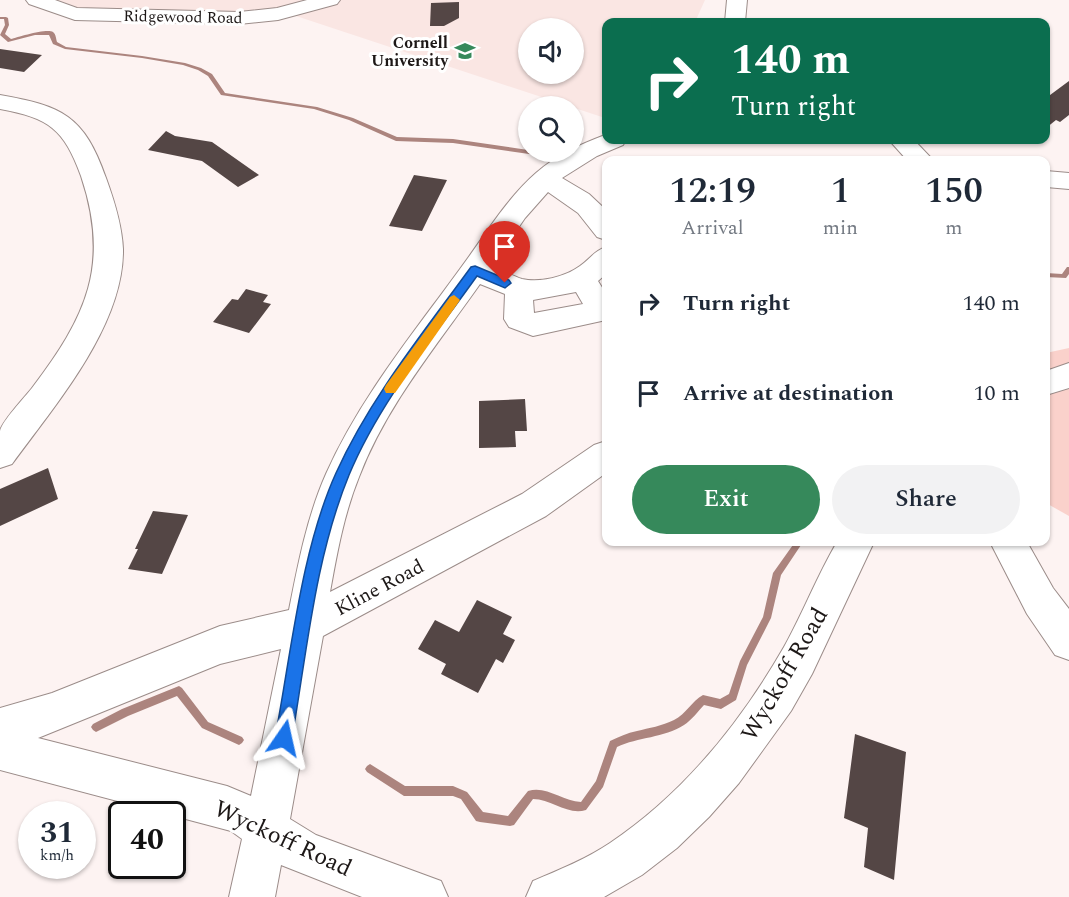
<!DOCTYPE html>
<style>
:root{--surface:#fff;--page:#f2f2f3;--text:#1f2937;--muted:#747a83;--accent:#36895b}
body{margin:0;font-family:Spectral,serif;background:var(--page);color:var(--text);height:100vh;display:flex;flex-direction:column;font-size:22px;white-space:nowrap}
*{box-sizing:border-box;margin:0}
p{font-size:20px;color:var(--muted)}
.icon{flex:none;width:33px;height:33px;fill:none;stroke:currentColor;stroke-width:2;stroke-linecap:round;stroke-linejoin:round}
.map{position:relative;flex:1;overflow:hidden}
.drawer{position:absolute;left:602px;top:156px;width:448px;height:390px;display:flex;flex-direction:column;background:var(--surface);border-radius:12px;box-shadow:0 2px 4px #0004}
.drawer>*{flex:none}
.hud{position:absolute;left:602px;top:18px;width:448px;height:126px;border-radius:12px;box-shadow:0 2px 4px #0004;background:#0b6e4f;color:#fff;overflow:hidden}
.tools{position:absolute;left:518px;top:18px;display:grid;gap:12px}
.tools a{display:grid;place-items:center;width:66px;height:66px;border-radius:50%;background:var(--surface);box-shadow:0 2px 4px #0004;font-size:30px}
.speed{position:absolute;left:18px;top:801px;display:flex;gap:12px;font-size:30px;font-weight:700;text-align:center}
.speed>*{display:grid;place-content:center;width:78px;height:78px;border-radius:50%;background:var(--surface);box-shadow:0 2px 4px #0004;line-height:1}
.speed small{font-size:15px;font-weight:400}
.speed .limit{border:3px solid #111;border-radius:9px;background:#fff;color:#111}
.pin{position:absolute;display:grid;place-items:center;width:51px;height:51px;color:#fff;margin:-62px -26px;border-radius:50% 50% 50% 0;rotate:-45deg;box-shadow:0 0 6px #0007}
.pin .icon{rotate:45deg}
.me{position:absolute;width:66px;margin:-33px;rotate:11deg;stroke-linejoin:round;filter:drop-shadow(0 0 4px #0008)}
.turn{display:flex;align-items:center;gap:21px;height:126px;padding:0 30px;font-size:27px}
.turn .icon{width:78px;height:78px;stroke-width:2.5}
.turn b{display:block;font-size:42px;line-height:51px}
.eta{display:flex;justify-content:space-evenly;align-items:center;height:102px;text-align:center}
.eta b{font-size:36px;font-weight:600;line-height:42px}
.cta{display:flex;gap:12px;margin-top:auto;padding:12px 30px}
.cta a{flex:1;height:69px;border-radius:36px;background:var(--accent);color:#fff;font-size:24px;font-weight:600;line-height:69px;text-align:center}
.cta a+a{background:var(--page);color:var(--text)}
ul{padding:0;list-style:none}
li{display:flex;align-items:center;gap:18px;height:90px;padding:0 30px}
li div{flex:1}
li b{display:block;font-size:22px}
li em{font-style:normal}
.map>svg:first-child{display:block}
</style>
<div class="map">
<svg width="1069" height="897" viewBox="0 0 1069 897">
<rect width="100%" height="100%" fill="#fdf3f2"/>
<!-- built -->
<path fill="#fae6e3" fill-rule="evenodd" d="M 38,0 L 705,0 L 695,22 L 606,22 L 606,117 L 602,117 L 290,14 L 59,11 ZM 528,28 L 573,28 L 573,74 L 528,74 Z"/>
<!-- green -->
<path fill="#fad1cb" d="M 1069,348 L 1069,516 L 1046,503 L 1046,353 Z"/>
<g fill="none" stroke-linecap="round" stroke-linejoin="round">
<!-- stream -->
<path fill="#ac847e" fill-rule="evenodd" d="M 0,17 L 6,17 L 8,18 L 9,25 L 5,34 L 11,39 C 18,37 47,28 53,32 C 56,34 56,39 57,42 L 66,47 L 142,56 L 185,63 L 201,68 L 212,74 L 225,93 L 317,107 L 353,118 L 397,137 L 453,139 L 528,150 L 528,152 L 532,152 L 529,154 L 453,143 L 396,141 L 349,120 L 314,109 L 221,95 L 208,76 L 198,70 L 183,65 L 142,58 L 65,49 L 53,44 L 49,35 L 35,35 L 8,42 L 0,35 L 5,25 L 4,19 L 0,19 Z
M 1067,267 L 1069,267 L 1069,274 L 1066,278 L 1046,277 L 1046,273 L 1062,274 Z
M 795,542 L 803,542 L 781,575 L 771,618 L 747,665 L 736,700 L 721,709 L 704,705 C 698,711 692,720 684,725 C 664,738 638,737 617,747 L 603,787 L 586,810 C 568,816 552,799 533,799 L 514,825 L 510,826 L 480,822 L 476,821 L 461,799 L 453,796 L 404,796 L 367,772 L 365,769 L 367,766 L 370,764 L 405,786 L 453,786 L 467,792 L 483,812 L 508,816 L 528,791 C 546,785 562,801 581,802 L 596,781 L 610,741 C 619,737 627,733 637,731 C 649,728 662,726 674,720 C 686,714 692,701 703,695 L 720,699 L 729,694 L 740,661 L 763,617 L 773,573 Z
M 179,686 L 182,688 L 208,722 L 242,737 L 244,740 L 242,743 L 239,745 L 202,728 L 177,696 L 128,716 L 96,732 L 93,730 L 91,727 L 93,724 L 122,709 Z"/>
</g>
<!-- building -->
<path fill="#544645" d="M 459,2 L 459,18 L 444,26 L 430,26 L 431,3 Z
M 0,49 L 42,55 L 24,72 L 0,68 Z
M 1069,81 L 1069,115 L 1060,122 L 1056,120 L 1046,128 L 1046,98 Z
M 166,131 L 175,136 L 212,142 L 259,175 L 238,187 L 202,161 L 148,150 Z
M 414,175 L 447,180 L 422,231 L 389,226 Z
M 246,289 L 268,295 L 263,302 L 271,304 L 249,333 L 213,322 L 232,299 L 238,300 Z
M 525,399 L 527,431 L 515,431 L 516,447 L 479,448 L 479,401 Z
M 48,468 L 58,499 L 0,526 L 0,489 Z
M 153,511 L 188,515 L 162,574 L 128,569 L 138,549 L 135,549 Z
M 477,600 L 512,617 L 503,634 L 515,640 L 503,663 L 496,659 L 478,693 L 441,674 L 446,664 L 418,649 L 435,620 L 459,632 Z
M 855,734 L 906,752 L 894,880 L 864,867 L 868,828 L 844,818 Z"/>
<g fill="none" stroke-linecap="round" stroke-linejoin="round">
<!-- minor casing -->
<g stroke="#9b8c89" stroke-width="2">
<path id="minor" d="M 26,0 L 55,0 L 77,8 L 239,12 L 277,8 L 307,0 L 340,0 L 337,4 L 278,20 L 239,24 L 75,20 L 29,4 Z
M 727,0 L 747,0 L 745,22 L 725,22 Z
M 0,95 C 62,106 84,115 106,178 C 114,200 122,225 123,249 C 124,326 55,405 12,464 L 0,468 C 0,456 0,443 0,431 C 2,421 25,397 32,388 C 86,317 111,265 81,176 C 64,129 49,118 0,109 Z
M 605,135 L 606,140 L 626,140 L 623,145 L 597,156 L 562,178 L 589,194 L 606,210 L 606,240 L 597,237 L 578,213 L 548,192 L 525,218 L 492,266 C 502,270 512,276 522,279 C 540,283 565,277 580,266 C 590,259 594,251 606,247 L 606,274 L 598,281 L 606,294 L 606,320 L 533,336 L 509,327 L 504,319 L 505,294 L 480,284 C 437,345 386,406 359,477 C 344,514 337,553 330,592 L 522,494 L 594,445 L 606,441 L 606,473 L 546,516 L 323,636 L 290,819 L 316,835 L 441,881 L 448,897 L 362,897 L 281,865 L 275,897 L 229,897 L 242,839 L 231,831 L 0,770 L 0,708 L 52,693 L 220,626 L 289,610 C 298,564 307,517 326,474 C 360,398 412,335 460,269 C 484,237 506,199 536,173 C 558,154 579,145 605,135 ZM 576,292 L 583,304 L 534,313 L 533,300 ZM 281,649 L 251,796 L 227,786 L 38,738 L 220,664 Z
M 889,140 L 914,140 L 933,160 L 907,160 Z
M 1046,171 L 1069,173 L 1069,189 L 1046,187 Z
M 1069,363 L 1069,388 L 1046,395 L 1046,371 Z
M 837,542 L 874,542 L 812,674 L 791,711 L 739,783 L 709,817 L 677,848 L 642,875 L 604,897 L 526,897 L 533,881 C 559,870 586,859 610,843 C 683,794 741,722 784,647 C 803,613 817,576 837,542 Z
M 990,542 L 1027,542 L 1053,588 L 1069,609 L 1069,660 L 1055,655 L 1027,614 Z"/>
</g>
<!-- minor -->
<use href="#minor" fill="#fff" fill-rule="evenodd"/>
</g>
<!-- route -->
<path fill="#1a73e8" stroke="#114b97" stroke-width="1.5" d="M 475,266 L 509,280 L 511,283 L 505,288 L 477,276 C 432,339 379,403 349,475 C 315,558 307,651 292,738 L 290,744 L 284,747 L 278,744 L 275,738 C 291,655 301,550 336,473 C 370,398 423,333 471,267 Z"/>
<!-- slow -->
<path fill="#f59e0b" d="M 454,295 L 460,300 L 458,303 L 395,393 L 386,393 L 384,389 L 386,385 L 450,297 Z"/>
<!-- icons -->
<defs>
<g id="university-bare" transform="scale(1.62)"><path d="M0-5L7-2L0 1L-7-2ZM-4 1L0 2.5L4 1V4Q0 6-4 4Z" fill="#36895b" stroke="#fff" stroke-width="2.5" paint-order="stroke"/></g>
</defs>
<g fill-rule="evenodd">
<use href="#university-bare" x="465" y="51"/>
</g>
<g text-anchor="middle" stroke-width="6" stroke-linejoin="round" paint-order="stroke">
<!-- far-street labels -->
<g font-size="16" fill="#1d1817" stroke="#fff">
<text transform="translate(183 16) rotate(1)" y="6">Ridgewood Road</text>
</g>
<!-- far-poi labels -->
<g font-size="16" font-weight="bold" fill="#1d1817" stroke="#fff" text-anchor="end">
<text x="448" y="48">Cornell<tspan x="448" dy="18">University</tspan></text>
</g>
<!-- street labels -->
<g font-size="20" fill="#1d1817" stroke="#fff">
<text transform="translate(379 587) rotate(-28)" y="7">Kline Road</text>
</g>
<!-- near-street labels -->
<g font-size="24" fill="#1d1817" stroke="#fff">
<text transform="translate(784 674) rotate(-60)" y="8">Wyckoff Road</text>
<text transform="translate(283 838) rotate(25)" y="8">Wyckoff Road</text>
</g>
</g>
</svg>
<div class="tools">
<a><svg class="icon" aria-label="sound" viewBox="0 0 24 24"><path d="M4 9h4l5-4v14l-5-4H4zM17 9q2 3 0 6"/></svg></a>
<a><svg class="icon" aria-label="search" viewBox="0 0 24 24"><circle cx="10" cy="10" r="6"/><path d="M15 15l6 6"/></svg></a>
</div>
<div class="speed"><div>31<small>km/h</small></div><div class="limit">40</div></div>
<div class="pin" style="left:505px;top:283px;background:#d93025"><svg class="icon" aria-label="arrive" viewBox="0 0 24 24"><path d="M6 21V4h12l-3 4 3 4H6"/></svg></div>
<svg class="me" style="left:284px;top:738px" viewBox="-20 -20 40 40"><path d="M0-17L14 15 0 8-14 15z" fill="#1a73e8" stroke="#fff" stroke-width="4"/></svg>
<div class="hud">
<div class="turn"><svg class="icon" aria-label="right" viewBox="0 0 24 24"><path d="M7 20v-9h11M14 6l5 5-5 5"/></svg><div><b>140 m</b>Turn right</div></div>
</div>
<section class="drawer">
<div class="eta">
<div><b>12:19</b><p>Arrival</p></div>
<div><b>1</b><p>min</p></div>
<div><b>150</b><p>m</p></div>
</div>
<ul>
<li><svg class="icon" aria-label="right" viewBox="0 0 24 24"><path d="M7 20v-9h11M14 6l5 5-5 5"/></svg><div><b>Turn right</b></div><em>140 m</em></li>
<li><svg class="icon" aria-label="arrive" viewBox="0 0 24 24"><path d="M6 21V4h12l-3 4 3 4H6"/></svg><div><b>Arrive at destination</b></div><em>10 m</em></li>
</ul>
<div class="cta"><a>Exit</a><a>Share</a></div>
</section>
</div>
